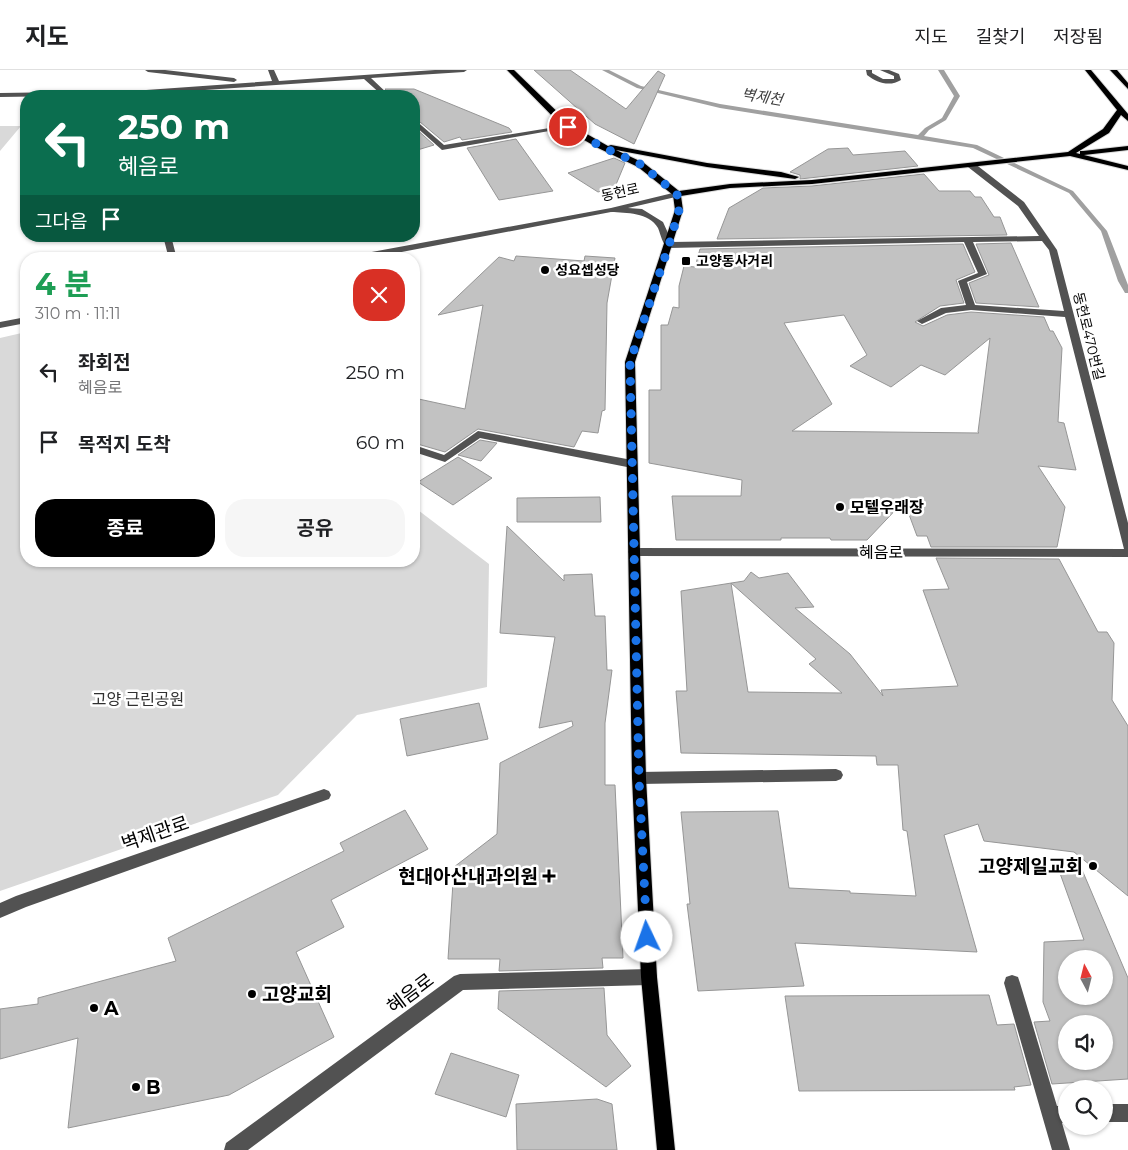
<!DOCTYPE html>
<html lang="ko">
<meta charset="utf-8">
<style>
:root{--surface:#fff;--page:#f6f6f6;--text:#202124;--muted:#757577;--line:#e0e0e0;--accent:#000}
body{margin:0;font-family:Montserrat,"Noto Sans KR",sans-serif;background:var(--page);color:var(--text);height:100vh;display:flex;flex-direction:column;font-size:19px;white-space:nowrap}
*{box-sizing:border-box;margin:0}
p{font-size:16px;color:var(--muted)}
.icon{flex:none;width:28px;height:28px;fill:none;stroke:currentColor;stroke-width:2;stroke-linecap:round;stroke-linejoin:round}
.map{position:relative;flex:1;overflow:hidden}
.drawer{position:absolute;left:20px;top:182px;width:400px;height:315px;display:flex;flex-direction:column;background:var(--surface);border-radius:20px;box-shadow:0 1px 4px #0004}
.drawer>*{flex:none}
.top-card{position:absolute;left:20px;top:20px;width:400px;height:152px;border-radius:20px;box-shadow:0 1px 4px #0004;background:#0b6e4f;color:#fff;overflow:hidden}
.needle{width:32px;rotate:353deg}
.buttons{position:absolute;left:1058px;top:880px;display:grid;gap:10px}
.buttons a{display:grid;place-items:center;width:55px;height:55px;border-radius:50%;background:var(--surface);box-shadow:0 1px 4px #0004;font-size:25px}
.pin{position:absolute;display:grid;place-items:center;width:42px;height:42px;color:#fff;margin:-21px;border:2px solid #fff;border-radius:50%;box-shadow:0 1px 5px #0007}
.me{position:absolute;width:55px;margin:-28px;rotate:357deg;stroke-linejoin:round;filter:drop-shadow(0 0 4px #0008)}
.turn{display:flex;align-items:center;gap:18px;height:105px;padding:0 15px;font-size:22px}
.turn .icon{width:65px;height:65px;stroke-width:2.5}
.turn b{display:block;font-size:35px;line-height:42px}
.then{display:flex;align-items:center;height:48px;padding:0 15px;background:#0003;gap:10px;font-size:19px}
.round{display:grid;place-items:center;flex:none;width:52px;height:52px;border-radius:20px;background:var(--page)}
.overview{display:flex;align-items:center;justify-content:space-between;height:85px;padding:0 15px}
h1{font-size:30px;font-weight:700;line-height:38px;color:#1e9e55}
.action{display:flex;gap:10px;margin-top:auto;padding:10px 15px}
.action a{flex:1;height:58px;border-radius:20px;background:var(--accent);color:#fff;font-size:20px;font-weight:700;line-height:58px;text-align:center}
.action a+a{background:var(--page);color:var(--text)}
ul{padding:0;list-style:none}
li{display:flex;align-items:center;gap:15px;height:70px;padding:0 15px}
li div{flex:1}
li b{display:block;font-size:19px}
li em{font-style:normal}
header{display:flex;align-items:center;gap:30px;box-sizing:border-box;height:70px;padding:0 25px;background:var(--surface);border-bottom:1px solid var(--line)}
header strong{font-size:24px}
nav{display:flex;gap:28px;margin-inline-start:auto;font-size:18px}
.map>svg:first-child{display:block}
</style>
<header>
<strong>지도</strong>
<nav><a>지도</a><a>길찾기</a><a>저장됨</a></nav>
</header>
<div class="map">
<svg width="1128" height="1080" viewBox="0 0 1128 1080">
<rect width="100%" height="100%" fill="#fff"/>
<!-- green -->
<path fill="#d9d9d9" d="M 0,56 L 21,56 L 0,81 Z
M 26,262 L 26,491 L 414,491 L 414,437 L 489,494 L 487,617 L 357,645 L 278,725 L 0,821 L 0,268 Z"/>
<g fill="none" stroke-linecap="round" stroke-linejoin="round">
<!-- stream -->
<path fill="#a0a0a0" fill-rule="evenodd" d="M 602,0 L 609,0 L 641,16 L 720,34 L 918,65 L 925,58 L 942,48 L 954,26 L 938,0 L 944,0 L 960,26 L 946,50 L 929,60 L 924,66 L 977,75 L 1073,121 L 1107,161 L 1128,215 L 1128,223 L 1125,223 L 1118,211 L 1101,161 L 1069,123 L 973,78 L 720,38 L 637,18 Z"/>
</g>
<!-- building -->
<path fill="#c2c2c2" stroke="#969696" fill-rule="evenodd" d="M 534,0 L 570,0 L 626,39 L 658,1 L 665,5 L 634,74 L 595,54 Z
M 385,19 L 414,19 L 509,58 L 512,62 L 462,70 L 460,67 L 444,72 L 414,47 L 414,26 L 392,26 Z
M 414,57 L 434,75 L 414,81 Z
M 516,69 L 553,121 L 499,130 L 467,78 Z
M 848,78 L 853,85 L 905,81 L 918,96 L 800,109 L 800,105 L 790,102 L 828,79 Z
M 614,88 L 625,93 L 615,117 L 598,122 L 568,103 Z
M 924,104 L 939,121 L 970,121 L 975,127 L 981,127 L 994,147 L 1000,147 L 1007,165 L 717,169 L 729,138 L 763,118 L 812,116 Z
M 1011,173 L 1039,237 L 976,233 L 969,213 L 989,205 L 976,174 Z
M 963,174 L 975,202 L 956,210 L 964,233 L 940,236 L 915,252 L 923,256 L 947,245 L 971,242 L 1044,247 L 1050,261 L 1053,261 L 1062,278 L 1058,352 L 1064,353 L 1076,400 L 1038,396 L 1065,437 L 1057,477 L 931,477 L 927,466 L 917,466 L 904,431 L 867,470 L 831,470 L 830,468 L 781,468 L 781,470 L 676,470 L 672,426 L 741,426 L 742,410 L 649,393 L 649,320 L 661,320 L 661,255 L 668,255 L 673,237 L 679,238 L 679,216 L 684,196 L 695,197 L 700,179 ZM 844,245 L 867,285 L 850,296 L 891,317 L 921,295 L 945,305 L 990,268 L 978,362 L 979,363 L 792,361 L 832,334 L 784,253 Z
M 516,186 L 584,191 L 585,186 L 615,188 L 607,233 L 605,340 L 602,341 L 598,363 L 582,361 L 574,377 L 478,359 L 445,382 L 414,373 L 414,328 L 465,339 L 483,235 L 438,245 L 499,187 L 514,191 Z
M 480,370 L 497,373 L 481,391 L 458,385 Z
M 458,387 L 492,408 L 453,435 L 418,412 Z
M 600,427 L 601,452 L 517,452 L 517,428 Z
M 507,456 L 564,511 L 564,505 L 592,504 L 595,546 L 605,546 L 607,600 L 612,600 L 605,653 L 605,715 L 615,715 L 623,888 L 602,888 L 603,898 L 499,901 L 500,889 L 448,889 L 454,797 L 497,764 L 500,693 L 573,656 L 572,651 L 539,658 L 555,567 L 500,563 Z
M 936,488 L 1059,489 L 1098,562 L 1107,562 L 1114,573 L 1112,630 L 1128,656 L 1128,826 L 1074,782 L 984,771 L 978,754 L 944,765 L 977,882 L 795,873 L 804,916 L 698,921 L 687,834 L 690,834 L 681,742 L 778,741 L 789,818 L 850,821 L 850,823 L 916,826 L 907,761 L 903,760 L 898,695 L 877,695 L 876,686 L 681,683 L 676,621 L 687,621 L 681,521 L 744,511 L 751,502 L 759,508 L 788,503 L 814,537 L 795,538 L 850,584 L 883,626 L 881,620 L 958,616 L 923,520 L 949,519 ZM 731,513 L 816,589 L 809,594 L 842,623 L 748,622 Z
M 479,633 L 488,669 L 407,686 L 400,649 Z
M 405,740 L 428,779 L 331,830 L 344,857 L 296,882 L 334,967 L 229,1025 L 68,1058 L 78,968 L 0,989 L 0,939 L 38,934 L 38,928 L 176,891 L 168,868 L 344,781 L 340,773 Z
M 1077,788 L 1128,908 L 1128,1009 L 1052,1014 L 1034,952 L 1050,951 L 1043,932 L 1044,872 L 1084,870 L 1057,795 ZM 1066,889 L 1104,889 L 1104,926 L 1066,926 ZM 1066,954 L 1104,954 L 1104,991 L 1066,991 Z
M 604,918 L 607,965 L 631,996 L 606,1017 L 498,939 L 499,921 Z
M 989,925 L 997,955 L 1014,954 L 1031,1015 L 1014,1017 L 1015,1020 L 799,1021 L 785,926 Z
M 451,983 L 519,1005 L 506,1047 L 435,1024 Z
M 597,1029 L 612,1034 L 617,1080 L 517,1080 L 516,1034 Z"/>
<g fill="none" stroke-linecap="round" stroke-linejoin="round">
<!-- major casing -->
<g stroke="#dbdbdb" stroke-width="2">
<path id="major" d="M 507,0 L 514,0 L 571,55 L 608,76 L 611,75 L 707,93 L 781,102 L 799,107 L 795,109 L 707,97 L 616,80 L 644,93 L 679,121 L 730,114 L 812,110 L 1068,82 L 1103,59 L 1117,40 L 1085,0 L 1091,0 L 1128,44 L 1128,51 L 1121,45 L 1109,63 L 1076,83 L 1080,84 L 1080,81 L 1083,81 L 1128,76 L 1128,80 L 1084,85 L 1128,96 L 1128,100 L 1070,86 L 812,114 L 730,118 L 681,126 L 683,140 L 635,292 L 646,708 L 657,907 L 675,1080 L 657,1080 L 641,907 L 632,708 L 625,292 L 675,140 L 673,125 L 638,97 L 598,78 L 565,59 Z
M 1110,0 L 1117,0 L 1128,13 L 1128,19 Z"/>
</g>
<!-- minor -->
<path fill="#525252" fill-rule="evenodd" d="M 145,0 L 165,0 L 234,8 L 237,10 L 234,12 L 148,2 Z
M 268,0 L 274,0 L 279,11 L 435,0 L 467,0 L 464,2 L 371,8 L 390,26 L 383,26 L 364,9 L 132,25 L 0,27 L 0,23 L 132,21 L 272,11 Z
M 866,0 L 872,0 L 872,3 L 883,9 L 894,9 L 894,6 L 880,0 L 889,0 L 899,4 L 901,10 C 890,17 877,13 867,5 Z
M 414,49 L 444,75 L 568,55 L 572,57 L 442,80 L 414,55 Z
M 968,93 L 974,93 L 1024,132 L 1057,180 L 1128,453 L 1128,487 L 634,486 L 628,482 L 634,478 L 1124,479 L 1065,247 L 971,240 L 946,243 L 922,254 L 917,251 L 941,238 L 966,235 L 958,211 L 978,203 L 964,172 L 669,178 C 662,175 661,165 658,158 C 649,142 626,143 611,142 L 365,189 L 346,189 L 350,186 L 611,138 L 677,122 L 681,124 L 680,126 L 628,138 L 642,139 L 663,152 L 672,172 L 1039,166 L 1018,136 L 968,97 ZM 1042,171 L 1049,180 L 1064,241 L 975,235 L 967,212 L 987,204 L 973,172 Z
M 163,166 L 171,166 L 177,189 L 169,189 Z
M 26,247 L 26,253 L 0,258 L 0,252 Z
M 478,361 L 632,390 L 637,394 L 632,398 L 480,368 L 445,392 L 414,382 L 414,375 L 444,385 Z
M 836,699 L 841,701 L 843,705 L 841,709 L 836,711 L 639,714 L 634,712 L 632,708 L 634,704 L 639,702 Z
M 324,719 L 329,721 L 331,725 L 329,729 L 26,837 L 0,848 L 0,833 L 16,826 Z
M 649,899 L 655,901 L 657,907 L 655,913 L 649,915 L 463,920 L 248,1080 L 224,1080 L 226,1073 L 454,906 L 460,904 Z
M 1012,905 L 1018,907 L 1020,913 L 1057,1036 L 1066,1035 L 1066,1053 L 1062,1053 L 1070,1080 L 1052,1080 L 1004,913 L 1006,907 Z
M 1104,1034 L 1128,1034 L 1128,1052 L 1104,1052 Z"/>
<!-- major -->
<use href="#major" fill="#000" fill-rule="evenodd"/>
</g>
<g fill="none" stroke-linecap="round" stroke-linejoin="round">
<!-- route -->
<path stroke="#1a73e8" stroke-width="9" stroke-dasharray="0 16.2" d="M 568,57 L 600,76 L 640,94 L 677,124 L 679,140 L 669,175 L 630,292 L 639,708 L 647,867"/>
</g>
<!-- markers -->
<g fill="#000" stroke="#fff" stroke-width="2">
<rect x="681" y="186" width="10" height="10" rx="2.5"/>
<circle cx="545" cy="200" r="5"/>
<circle cx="840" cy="437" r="5"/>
<circle cx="1093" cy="796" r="5"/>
<path d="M546.5 798.5h5v5h5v5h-5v5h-5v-5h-5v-5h5z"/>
<circle cx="252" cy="924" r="5"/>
<circle cx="94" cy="938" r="5"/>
<circle cx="136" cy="1017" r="5"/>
</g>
<g text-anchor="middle" stroke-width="5" stroke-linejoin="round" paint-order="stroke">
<!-- far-street labels -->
<g font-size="14" fill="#000" stroke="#fff">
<text transform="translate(620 122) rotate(-12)" y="5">동헌로</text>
<text transform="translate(1089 266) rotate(76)" y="5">동헌로470번길</text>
</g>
<!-- far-poi labels -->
<g font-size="14" font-weight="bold" fill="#000" stroke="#fff" text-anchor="start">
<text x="696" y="196">고양동사거리</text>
<text x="555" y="205">성요셉성당</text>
</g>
<!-- far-water labels -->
<g font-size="15" font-style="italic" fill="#414141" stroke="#fff">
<text transform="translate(762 27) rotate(9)" y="5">벽제천</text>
</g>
<!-- poi labels -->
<g font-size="16" font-weight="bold" fill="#000" stroke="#fff" text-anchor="start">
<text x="850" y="443">모텔우래장</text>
</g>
<!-- street labels -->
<g font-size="16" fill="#000" stroke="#fff">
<text x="881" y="488">혜음로</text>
</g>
<!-- park labels -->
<g font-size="16" fill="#303030" stroke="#fff">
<text x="138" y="635">고양 근린공원</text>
</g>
<!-- near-street labels -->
<g font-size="19" fill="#000" stroke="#fff">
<text transform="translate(155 763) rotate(-19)" y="7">벽제관로</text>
<text transform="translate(410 923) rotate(-37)" y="7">혜음로</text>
</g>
<!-- near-poi labels -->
<g font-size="19" font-weight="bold" fill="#000" stroke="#fff" text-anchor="start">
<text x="1083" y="803" text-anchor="end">고양제일교회</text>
<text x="538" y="813" text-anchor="end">현대아산내과의원</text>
<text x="262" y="931">고양교회</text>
<text x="104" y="945">A</text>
<text x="146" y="1024">B</text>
</g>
</g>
</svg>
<div class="buttons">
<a><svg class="needle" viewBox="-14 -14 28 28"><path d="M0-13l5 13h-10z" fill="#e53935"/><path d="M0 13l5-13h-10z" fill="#757577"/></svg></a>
<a><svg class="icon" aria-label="sound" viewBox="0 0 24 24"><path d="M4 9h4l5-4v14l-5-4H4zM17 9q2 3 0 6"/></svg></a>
<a><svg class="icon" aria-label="search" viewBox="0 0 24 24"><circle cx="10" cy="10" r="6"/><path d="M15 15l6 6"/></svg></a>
</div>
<div class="pin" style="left:568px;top:57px;background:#d93025"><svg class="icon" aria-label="arrive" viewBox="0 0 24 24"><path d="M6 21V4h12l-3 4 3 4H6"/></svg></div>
<svg class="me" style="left:647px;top:867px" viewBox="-20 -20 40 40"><circle r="19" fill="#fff"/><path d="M0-13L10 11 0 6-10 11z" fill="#1a73e8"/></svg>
<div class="top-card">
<div class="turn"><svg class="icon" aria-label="left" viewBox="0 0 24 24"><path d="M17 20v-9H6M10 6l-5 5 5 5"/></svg><div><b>250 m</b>혜음로</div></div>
<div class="then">그다음<svg class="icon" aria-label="arrive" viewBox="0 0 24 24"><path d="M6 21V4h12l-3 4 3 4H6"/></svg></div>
</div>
<section class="drawer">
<div class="overview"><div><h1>4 분</h1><p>310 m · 11:11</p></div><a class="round" style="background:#d93025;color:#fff"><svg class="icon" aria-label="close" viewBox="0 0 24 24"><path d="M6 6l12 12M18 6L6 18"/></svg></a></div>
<ul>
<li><svg class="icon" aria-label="left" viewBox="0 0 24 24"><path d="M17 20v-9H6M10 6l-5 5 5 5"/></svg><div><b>좌회전</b><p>혜음로</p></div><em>250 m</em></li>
<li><svg class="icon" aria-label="arrive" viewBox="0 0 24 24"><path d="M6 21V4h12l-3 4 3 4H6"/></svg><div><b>목적지 도착</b></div><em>60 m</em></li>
</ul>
<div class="action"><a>종료</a><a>공유</a></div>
</section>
</div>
